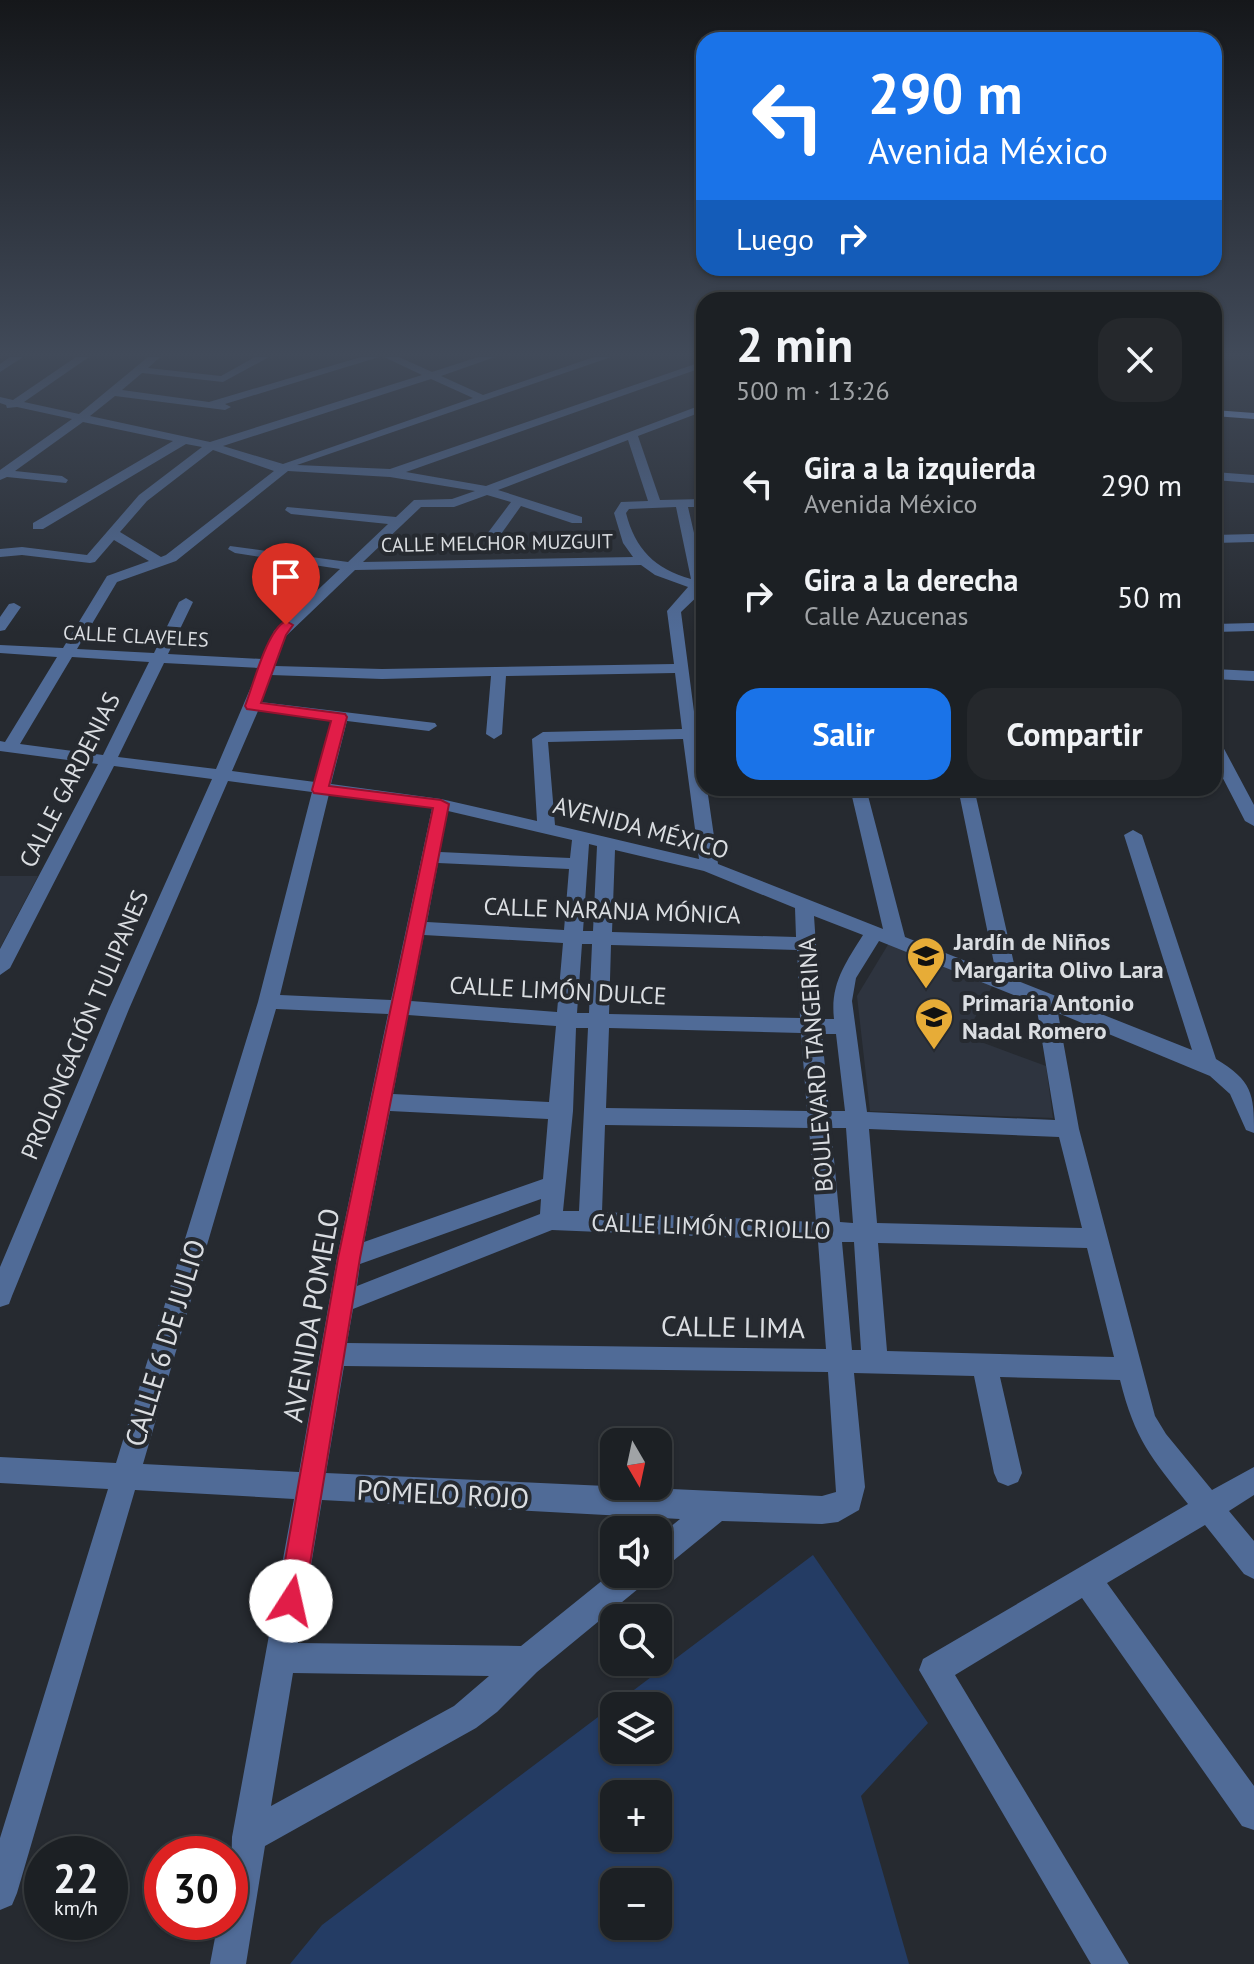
<!DOCTYPE html>
<html lang="es">
<meta charset="utf-8">
<style>
:root{--surface:#1c2024;--page:#25282c;--text:#f1f3f6;--muted:#a0a3a6;--line:#3a3e41;--accent:#1a73e8}
body{margin:0;font-family:"PT Sans",sans-serif;background:var(--page);color:var(--text);height:100vh;display:flex;flex-direction:column;font-size:30px;white-space:nowrap}
*{box-sizing:border-box;margin:0}
p{font-size:26px;color:var(--muted)}
.icon{flex:none;width:44px;height:44px;fill:none;stroke:currentColor;stroke-width:2;stroke-linecap:round;stroke-linejoin:round}
.map{position:relative;flex:1;overflow:hidden}
.side{position:absolute;left:696px;top:292px;width:526px;height:504px;display:flex;flex-direction:column;background:var(--surface);border-radius:24px;box-shadow:0 2px 6px #0004,0 0 0 2px var(--line)}
.side>*{flex:none}
.banner{position:absolute;left:696px;top:32px;width:526px;height:244px;border-radius:24px;box-shadow:0 2px 6px #0004,0 0 0 2px var(--line);background:#1a73e8;color:#fff;overflow:hidden}
.needle{width:52px;rotate:171deg}
.tools{position:absolute;left:600px;top:1428px;display:grid;gap:16px}
.tools a{display:grid;place-items:center;width:72px;height:72px;border-radius:16px;background:var(--surface);box-shadow:0 2px 6px #0004,0 0 0 2px var(--line);font-size:40px}
.speed{position:absolute;left:24px;top:1836px;display:flex;gap:16px;font-size:40px;font-weight:700;text-align:center}
.speed>*{display:grid;place-content:center;width:104px;height:104px;border-radius:50%;background:var(--surface);box-shadow:0 2px 6px #0004,0 0 0 2px var(--line);line-height:1}
.speed small{font-size:20px;font-weight:400}
.speed .limit{border:12px solid #d22;background:#fff;color:#111}
.pin{position:absolute;display:grid;place-items:center;width:68px;height:68px;color:#fff;margin:-82px -34px;border-radius:50% 50% 50% 0;rotate:-45deg;box-shadow:0 0 8px #0007}
.pin .icon{rotate:45deg}
.me{position:absolute;width:88px;margin:-44px;rotate:10deg;stroke-linejoin:round;filter:drop-shadow(0 0 6px #0008)}
.turn{display:flex;align-items:center;gap:28px;height:168px;padding:0 40px;font-size:36px}
.turn .icon{width:104px;height:104px;stroke-width:2.5}
.turn b{display:block;font-size:56px;line-height:68px}
.then{display:flex;align-items:center;height:76px;padding:0 40px;background:#0003;gap:16px;font-size:30px}
.round{display:grid;place-items:center;flex:none;width:84px;height:84px;border-radius:24px;background:var(--page)}
.overview{display:flex;align-items:center;justify-content:space-between;height:136px;padding:0 40px}
h1{font-size:48px;font-weight:700;line-height:60px}
.button{display:flex;gap:16px;margin-top:auto;padding:16px 40px}
.button a{flex:1;height:92px;border-radius:24px;background:var(--accent);color:#fff;font-size:32px;font-weight:700;line-height:92px;text-align:center}
.button a+a{background:var(--page);color:var(--text)}
ul{padding:0;list-style:none}
li{display:flex;align-items:center;gap:24px;height:112px;padding:0 40px}
li div{flex:1}
li b{display:block;font-size:30px}
li em{font-style:normal}
.map>svg:first-child{display:block}
</style>
<div class="map">
<svg width="1254" height="1964" viewBox="0 0 1254 1964">
<rect width="100%" height="100%" fill="#262a30"/>
<!-- built -->
<path fill="#2e343f" d="M 0,876 L 38,876 L 0,948 Z
M 889,943 L 994,983 L 965,1036 L 1046,1066 L 1053,1118 L 870,1111 L 857,996 Z"/>
<!-- green -->
<path fill="#243c64" fill-rule="evenodd" d="M 813,1555 L 928,1723 L 861,1796 L 909,1964 L 290,1964 L 322,1925 ZM 614,1706 L 658,1706 L 658,1750 L 614,1750 ZM 614,1794 L 658,1794 L 658,1838 L 614,1838 ZM 614,1882 L 658,1882 L 658,1926 L 614,1926 Z"/>
<g fill="none" stroke-linecap="round" stroke-linejoin="round">
<!-- minor -->
<path fill="#506b97" fill-rule="evenodd" d="M 10,357 L 23,357 L 0,372 L 0,364 Z
M 76,357 L 89,357 L 24,402 L 79,414 L 148,357 L 160,357 L 148,368 L 221,376 L 255,357 L 269,357 L 223,382 L 142,373 L 122,390 L 209,402 L 361,357 L 379,357 L 225,404 L 231,407 L 225,410 L 115,396 L 90,416 L 210,442 L 422,375 L 384,357 L 399,357 L 432,372 L 478,357 L 495,357 L 441,376 L 483,395 L 594,357 L 611,357 L 297,465 L 390,469 L 704,361 L 704,367 L 406,472 L 486,486 L 704,404 L 704,411 L 638,436 L 660,500 L 704,499 L 704,507 L 688,507 L 704,576 L 704,590 L 681,612 L 704,788 L 707,788 L 718,864 L 883,929 L 850,788 L 866,788 L 905,937 L 996,973 L 958,788 L 974,788 L 1018,981 L 1192,1050 L 1124,835 L 1133,830 L 1142,835 L 1216,1059 C 1252,1081 1254,1093 1254,1133 L 1246,1130 L 1230,1094 L 1210,1076 L 1058,1013 L 1079,1129 L 1155,1416 L 1166,1434 L 1212,1490 L 1254,1467 L 1254,1495 L 1229,1511 L 1254,1541 L 1254,1579 L 1244,1574 L 1205,1525 L 1107,1583 L 1254,1786 L 1254,1830 L 1242,1826 L 1082,1598 L 955,1675 L 1129,1964 L 1091,1964 L 919,1670 L 923,1659 L 1188,1504 C 1151,1457 1135,1440 1120,1380 L 1000,1377 L 1022,1473 L 1018,1482 L 1008,1486 L 998,1482 L 994,1473 L 974,1376 L 854,1373 L 865,1487 L 859,1510 L 838,1522 L 822,1524 L 722,1521 L 668,1565 L 658,1569 L 658,1537 L 680,1519 L 322,1500 L 298,1643 L 521,1646 L 614,1571 L 614,1574 L 649,1574 L 644,1584 L 537,1672 L 497,1712 L 476,1728 L 265,1846 L 246,1964 L 210,1964 L 218,1922 L 230,1922 L 232,1837 L 294,1499 L 135,1490 L 17,1893 L 12,1905 L 0,1910 L 0,1838 L 108,1489 L 0,1483 L 0,1457 L 116,1463 L 258,1002 L 312,792 L 228,781 L 129,1009 L 12,1296 L 9,1304 L 0,1307 L 0,1267 L 109,1009 L 212,779 L 114,766 L 10,968 L 0,975 L 0,949 L 98,764 L 0,751 L 0,741 L 5,742 L 57,657 L 0,653 L 0,645 L 63,648 L 107,576 L 149,561 L 114,540 L 95,562 L 90,563 L 22,555 L 0,557 L 0,549 L 22,547 L 87,555 L 139,495 L 202,447 L 186,444 L 43,529 L 33,529 L 33,523 L 173,441 L 83,422 L 15,471 L 62,476 L 68,480 L 66,483 L 7,477 L 0,480 L 0,470 L 72,419 L 17,407 L 7,408 L 6,405 L 0,403 L 0,397 L 13,400 ZM 431,379 L 473,398 L 283,464 L 223,446 ZM 628,440 L 648,501 L 621,502 L 614,513 L 623,543 L 633,557 L 363,562 L 421,507 L 454,507 L 487,495 L 511,502 L 484,538 L 486,541 L 496,541 L 521,506 L 572,523 L 582,523 L 582,517 L 498,490 ZM 213,450 L 274,471 L 166,555 L 161,557 L 120,532 L 147,501 ZM 288,471 L 390,477 L 475,491 L 452,499 L 414,500 L 396,517 L 287,507 L 285,510 L 291,514 L 388,524 L 348,562 L 230,546 L 228,549 L 235,553 L 340,569 L 274,631 L 262,659 L 168,654 L 193,602 L 186,598 L 179,602 L 154,653 L 77,649 L 117,582 L 176,561 ZM 676,507 L 691,579 C 655,569 635,549 626,513 L 629,509 ZM 641,565 L 655,575 L 688,587 L 667,611 L 674,664 L 382,669 L 275,666 L 286,636 L 355,570 ZM 72,657 L 149,662 L 103,755 L 20,744 ZM 164,663 L 259,668 L 216,769 L 118,757 ZM 675,673 L 682,729 L 543,732 L 532,739 L 537,821 L 441,799 L 331,784 L 347,721 L 429,731 L 437,726 L 435,723 L 261,702 L 271,675 L 382,679 L 491,676 L 486,734 L 494,739 L 502,734 L 506,676 ZM 258,711 L 331,720 L 315,782 L 232,771 ZM 683,739 L 699,859 L 555,825 L 548,742 ZM 329,794 L 432,808 L 391,1000 L 280,995 ZM 448,811 L 572,840 L 570,858 L 440,852 ZM 589,844 L 597,846 L 593,931 L 583,931 ZM 615,850 L 704,871 L 795,908 L 796,937 L 612,932 ZM 438,863 L 569,869 L 564,930 L 427,922 ZM 814,916 L 863,935 C 845,964 830,984 834,1019 L 821,1019 ZM 424,935 L 563,943 L 557,1012 L 411,1001 ZM 879,941 L 1036,1004 L 1055,1120 L 867,1112 L 852,1001 L 856,978 ZM 582,944 L 592,944 L 589,1013 L 577,1013 ZM 611,945 L 797,950 L 800,1018 L 609,1014 ZM 276,1009 L 388,1014 L 337,1258 L 299,1472 L 143,1464 ZM 408,1015 L 556,1026 L 549,1102 L 393,1094 ZM 576,1028 L 588,1028 L 579,1211 L 563,1211 L 573,1111 ZM 609,1028 L 801,1033 L 807,1111 L 606,1108 ZM 822,1034 L 836,1034 L 845,1111 L 829,1111 ZM 390,1111 L 548,1119 L 543,1179 L 364,1242 ZM 605,1125 L 809,1128 L 816,1222 L 602,1212 ZM 831,1128 L 846,1128 L 853,1223 L 840,1222 ZM 869,1129 L 1059,1137 L 1082,1228 L 877,1223 ZM 541,1199 L 540,1214 L 357,1286 L 360,1264 ZM 552,1230 L 818,1241 L 826,1349 L 347,1343 L 353,1309 ZM 842,1242 L 854,1242 L 861,1350 L 852,1350 ZM 878,1243 L 1087,1248 L 1114,1357 L 887,1351 ZM 344,1366 L 828,1372 L 836,1492 L 822,1496 L 326,1473 ZM 293,1673 L 489,1676 L 454,1706 L 271,1806 Z
M 1214,472 L 1254,475 L 1254,483 L 1214,480 Z
M 1254,534 L 1254,542 L 1214,543 L 1214,535 Z
M 14,603 L 21,607 L 5,630 L 0,631 L 0,617 L 9,604 Z
M 1254,623 L 1254,631 L 1214,632 L 1214,624 Z
M 1214,669 L 1254,671 L 1254,681 L 1214,679 Z
M 1214,740 L 1222,745 L 1254,805 L 1254,826 L 1245,821 L 1214,761 Z"/>
<!-- major -->
<path fill="#80acf5" fill-rule="evenodd" d="M 1214,410 L 1254,413 L 1254,419 L 1214,416 Z"/>
</g>
<!-- sky -->
<linearGradient id="sky" x2="0" y2="1"><stop stop-color="#15171a"/><stop offset="0.56" stop-color="#414a59"/><stop offset="1" stop-color="#414a59" stop-opacity="0"/></linearGradient>
<rect width="1254" height="632" fill="url(#sky)"/>
<!-- route -->
<path fill="#e11d48" stroke="#92132f" stroke-width="2" d="M 286,621 L 293,625 L 286,635 L 261,703 L 345,714 L 347,717 L 329,786 L 441,800 L 449,804 L 360,1258 L 304,1601 L 301,1611 L 291,1615 L 281,1611 L 278,1601 L 338,1258 L 433,808 L 314,793 L 312,790 L 331,721 L 247,709 L 245,706 C 253,686 267,629 286,621 Z"/>
<!-- icons -->
<defs>
<g id="school-pin" transform="scale(2)"><path d="M0 17L-7.5 6A9.5 9.5 0 1 1 7.5 6Z" fill="#e7ac37" stroke="#262a30"/><path d="M0-5L7-2L0 1L-7-2ZM-4 1L0 2.5L4 1V4Q0 6-4 4Z" fill="#111"/></g>
</defs>
<g fill-rule="evenodd">
<use href="#school-pin" x="926" y="956"/>
<use href="#school-pin" x="934" y="1017"/>
</g>
<g text-anchor="middle" stroke-width="8" stroke-linejoin="round" paint-order="stroke">
<!-- far-street labels -->
<g font-size="20" fill="#dadde1" stroke="#262a30">
<text transform="translate(497 543) rotate(-1)" y="7">CALLE MELCHOR MUZGUIT</text>
<text transform="translate(136 636) rotate(3)" y="7">CALLE CLAVELES</text>
</g>
<!-- street labels -->
<g font-size="24" fill="#dadde1" stroke="#262a30">
<text transform="translate(70 780) rotate(-63)" y="8">CALLE GARDENIAS</text>
<text transform="translate(641 828) rotate(15)" y="8">AVENIDA MÉXICO</text>
<text transform="translate(612 911) rotate(2)" y="8">CALLE NARANJA MÓNICA</text>
<text transform="translate(558 991) rotate(3)" y="8">CALLE LIMÓN DULCE</text>
<text transform="translate(85 1025) rotate(-67)" y="8">PROLONGACIÓN TULIPANES</text>
<text transform="translate(816 1065) rotate(-94)" y="8">BOULEVARD TANGERINA</text>
<text transform="translate(711 1227) rotate(2)" y="8">CALLE LIMÓN CRIOLLO</text>
</g>
<!-- poi labels -->
<g font-size="24" font-weight="bold" fill="#dadde1" stroke="#262a30" text-anchor="start">
<text x="954" y="950">Jardín de Niños<tspan x="954" dy="28">Margarita Olivo Lara</tspan></text>
<text x="962" y="1011">Primaria Antonio<tspan x="962" dy="28">Nadal Romero</tspan></text>
</g>
<!-- near-street labels -->
<g font-size="28" fill="#dadde1" stroke="#262a30">
<text transform="translate(311 1315) rotate(-80)" y="10">AVENIDA POMELO</text>
<text transform="translate(733 1327) rotate(1)" y="10">CALLE LIMA</text>
<text transform="translate(165 1343) rotate(-73)" y="10">CALLE 6 DE JULIO</text>
<text transform="translate(443 1494) rotate(3)" y="10">POMELO ROJO</text>
</g>
</g>
</svg>
<div class="tools">
<a><svg class="needle" viewBox="-14 -14 28 28"><path d="M0-13l5 13h-10z" fill="#e53935"/><path d="M0 13l5-13h-10z" fill="#a0a3a6"/></svg></a>
<a><svg class="icon" aria-label="sound" viewBox="0 0 24 24"><path d="M4 9h4l5-4v14l-5-4H4zM17 9q2 3 0 6"/></svg></a>
<a><svg class="icon" aria-label="search" viewBox="0 0 24 24"><circle cx="10" cy="10" r="6"/><path d="M15 15l6 6"/></svg></a>
<a><svg class="icon" aria-label="layers" viewBox="0 0 24 24"><path d="M12 4l9 5-9 5-9-5zM3 14l9 5 9-5"/></svg></a>
<a>+</a>
<a>−</a>
</div>
<div class="speed"><div>22<small>km/h</small></div><div class="limit">30</div></div>
<div class="pin" style="left:286px;top:625px;background:#d93025"><svg class="icon" aria-label="arrive" viewBox="0 0 24 24"><path d="M6 21V4h12l-3 4 3 4H6"/></svg></div>
<svg class="me" style="left:291px;top:1601px" viewBox="-20 -20 40 40"><circle r="19" fill="#fff"/><path d="M0-13L10 11 0 6-10 11z" fill="#e11d48"/></svg>
<div class="banner">
<div class="turn"><svg class="icon" aria-label="left" viewBox="0 0 24 24"><path d="M17 20v-9H6M10 6l-5 5 5 5"/></svg><div><b>290 m</b>Avenida México</div></div>
<div class="then">Luego<svg class="icon" aria-label="right" viewBox="0 0 24 24"><path d="M7 20v-9h11M14 6l5 5-5 5"/></svg></div>
</div>
<section class="side">
<div class="overview"><div><h1>2 min</h1><p>500 m · 13:26</p></div><a class="round"><svg class="icon" aria-label="close" viewBox="0 0 24 24"><path d="M6 6l12 12M18 6L6 18"/></svg></a></div>
<ul>
<li><svg class="icon" aria-label="left" viewBox="0 0 24 24"><path d="M17 20v-9H6M10 6l-5 5 5 5"/></svg><div><b>Gira a la izquierda</b><p>Avenida México</p></div><em>290 m</em></li>
<li><svg class="icon" aria-label="right" viewBox="0 0 24 24"><path d="M7 20v-9h11M14 6l5 5-5 5"/></svg><div><b>Gira a la derecha</b><p>Calle Azucenas</p></div><em>50 m</em></li>
</ul>
<div class="button"><a>Salir</a><a>Compartir</a></div>
</section>
</div>
